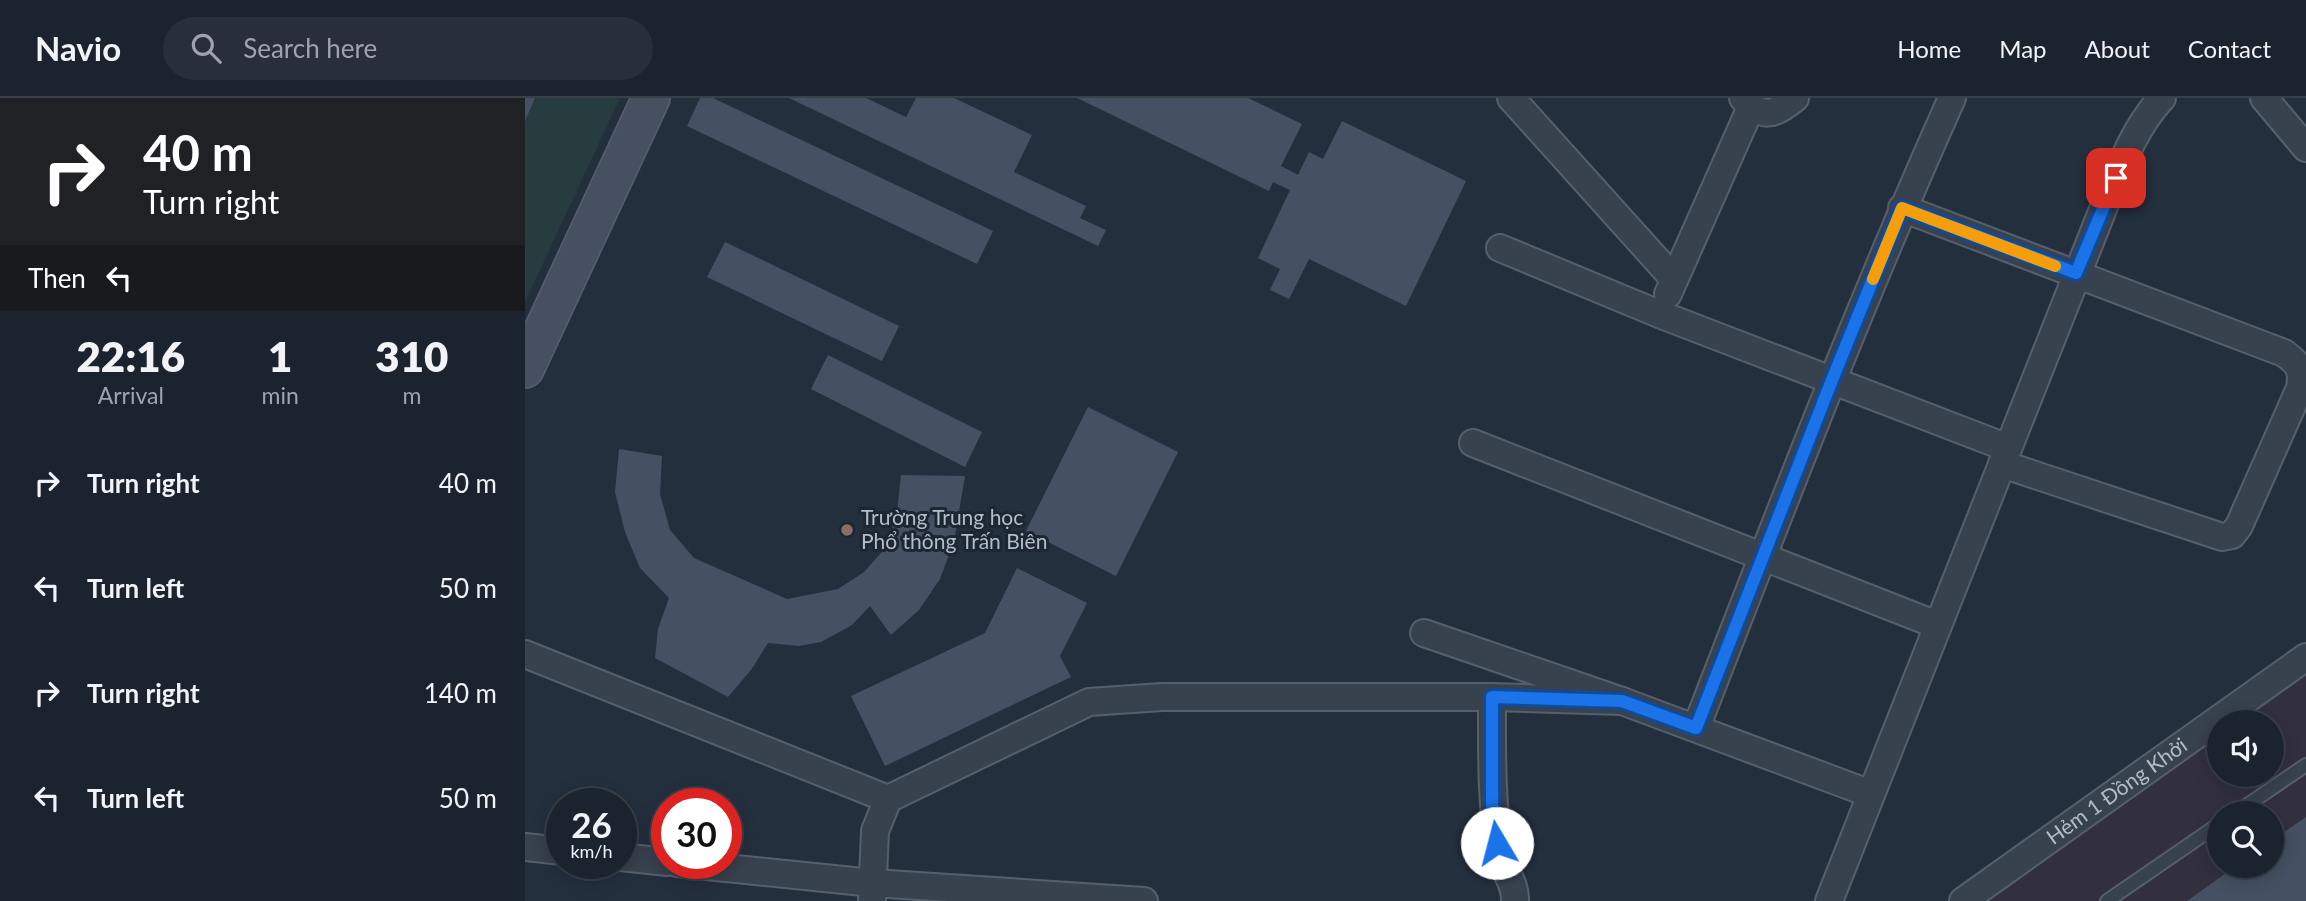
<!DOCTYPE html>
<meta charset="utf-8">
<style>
:root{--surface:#1b232e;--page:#282f3a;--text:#f1f3f6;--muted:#a0a4aa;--line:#39404a}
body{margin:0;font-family:Lato,sans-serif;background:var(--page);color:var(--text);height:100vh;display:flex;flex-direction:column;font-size:26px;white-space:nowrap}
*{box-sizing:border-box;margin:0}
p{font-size:23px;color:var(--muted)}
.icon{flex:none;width:38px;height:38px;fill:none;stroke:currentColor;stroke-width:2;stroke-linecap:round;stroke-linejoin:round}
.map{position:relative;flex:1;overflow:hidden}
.drawer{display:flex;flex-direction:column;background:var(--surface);width:525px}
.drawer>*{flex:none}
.top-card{background:#202124;color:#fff;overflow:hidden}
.controls{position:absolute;left:1682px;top:612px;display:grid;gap:14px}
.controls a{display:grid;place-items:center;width:77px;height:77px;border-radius:50%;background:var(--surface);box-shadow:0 4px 18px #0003,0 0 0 2px var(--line);font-size:35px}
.speed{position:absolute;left:21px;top:690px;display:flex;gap:14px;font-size:35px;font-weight:700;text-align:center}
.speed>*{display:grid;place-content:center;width:91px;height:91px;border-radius:50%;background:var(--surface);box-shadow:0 4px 18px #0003,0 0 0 2px var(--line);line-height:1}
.speed small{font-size:18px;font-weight:400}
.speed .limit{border:10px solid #d22;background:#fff;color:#111}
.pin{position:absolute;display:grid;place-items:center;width:60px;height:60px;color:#fff;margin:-30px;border-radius:14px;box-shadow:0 4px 10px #0006}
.me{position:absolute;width:77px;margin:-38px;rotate:352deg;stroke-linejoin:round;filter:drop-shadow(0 0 5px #0008)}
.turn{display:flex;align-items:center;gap:24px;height:147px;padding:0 28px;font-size:32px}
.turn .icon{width:91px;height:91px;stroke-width:2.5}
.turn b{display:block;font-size:49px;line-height:60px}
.then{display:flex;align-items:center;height:66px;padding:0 28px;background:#0003;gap:14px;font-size:26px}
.eta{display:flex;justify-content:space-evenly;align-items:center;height:119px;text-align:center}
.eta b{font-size:42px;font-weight:800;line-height:49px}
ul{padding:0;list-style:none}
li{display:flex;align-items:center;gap:21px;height:105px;padding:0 28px}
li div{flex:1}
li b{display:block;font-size:26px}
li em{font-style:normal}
header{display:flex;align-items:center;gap:42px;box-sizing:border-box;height:98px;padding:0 35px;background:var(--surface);border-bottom:2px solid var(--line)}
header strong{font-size:33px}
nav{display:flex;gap:38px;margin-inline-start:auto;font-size:24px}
.search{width:490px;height:63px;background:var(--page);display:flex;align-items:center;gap:18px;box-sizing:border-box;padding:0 24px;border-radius:38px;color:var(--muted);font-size:26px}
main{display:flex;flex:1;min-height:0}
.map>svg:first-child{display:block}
</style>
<header>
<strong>Navio</strong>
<div class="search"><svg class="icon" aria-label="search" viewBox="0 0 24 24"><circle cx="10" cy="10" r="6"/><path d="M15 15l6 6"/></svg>Search here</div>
<nav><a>Home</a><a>Map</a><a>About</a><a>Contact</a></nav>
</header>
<main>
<section class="drawer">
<div class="top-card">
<div class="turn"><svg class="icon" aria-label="right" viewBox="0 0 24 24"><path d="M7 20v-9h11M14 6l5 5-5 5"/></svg><div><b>40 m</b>Turn right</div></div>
<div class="then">Then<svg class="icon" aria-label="left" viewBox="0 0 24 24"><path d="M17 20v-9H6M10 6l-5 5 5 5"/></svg></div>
</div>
<div class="eta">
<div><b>22:16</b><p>Arrival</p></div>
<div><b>1</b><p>min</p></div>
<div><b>310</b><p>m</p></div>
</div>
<ul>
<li><svg class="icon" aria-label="right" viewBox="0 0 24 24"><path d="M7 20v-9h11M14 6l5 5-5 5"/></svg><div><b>Turn right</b></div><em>40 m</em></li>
<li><svg class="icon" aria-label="left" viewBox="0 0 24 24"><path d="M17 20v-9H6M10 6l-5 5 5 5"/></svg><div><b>Turn left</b></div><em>50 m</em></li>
<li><svg class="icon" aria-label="right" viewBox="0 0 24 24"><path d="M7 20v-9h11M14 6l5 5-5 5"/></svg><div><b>Turn right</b></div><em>140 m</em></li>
<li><svg class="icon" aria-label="left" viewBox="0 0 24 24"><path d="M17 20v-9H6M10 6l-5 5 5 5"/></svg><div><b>Turn left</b></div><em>50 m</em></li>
</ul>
</section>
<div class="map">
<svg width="1781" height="803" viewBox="0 0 1781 803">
<rect width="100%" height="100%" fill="#242f3e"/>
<!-- medical -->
<path fill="#32303f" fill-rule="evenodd" d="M 1781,570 L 1781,803 L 1454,803 L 1694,632 L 1694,677 L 1746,677 L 1746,625 L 1704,625 ZM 1694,716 L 1746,716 L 1746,768 L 1694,768 Z"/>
<!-- green -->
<path fill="#263c3f" d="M 0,0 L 95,0 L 0,204 Z"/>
<!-- building -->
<path fill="#455162" d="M 0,0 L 10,0 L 0,23 Z
M 175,0 L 188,0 L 468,133 L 452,166 L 162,28 Z
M 264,0 L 341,0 L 381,19 L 391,0 L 429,0 L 507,37 L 489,74 L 561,108 L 555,120 L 581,132 L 573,148 Z
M 552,0 L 723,0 L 777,26 L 756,68 L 773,77 L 784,54 L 798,61 L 817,23 L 941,83 L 881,208 L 784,161 L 764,201 L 745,192 L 755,171 L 733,160 L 765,92 L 748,84 L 744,93 Z
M 200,144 L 374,228 L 357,263 L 182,179 Z
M 303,257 L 457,334 L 440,369 L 286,291 Z
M 563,309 L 653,354 L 591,478 L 501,433 Z
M 94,351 L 137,358 L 135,396 L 145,432 L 169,460 L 262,501 L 313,491 L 339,474 L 362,448 L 372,414 L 376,377 L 440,378 L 429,443 L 415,481 L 394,512 L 366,537 L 345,508 L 327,527 L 296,544 L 274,548 L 243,545 L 226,572 L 203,599 L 130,560 L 133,531 L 144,500 L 115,470 L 100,434 L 90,394 Z
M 492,470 L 562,505 L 535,558 L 546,579 L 360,668 L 326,598 L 460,535 Z
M 1781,719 L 1781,803 L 1662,803 L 1711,768 L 1746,768 L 1746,743 Z"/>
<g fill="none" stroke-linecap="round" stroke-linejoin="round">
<!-- lane casing -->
<g stroke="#565f6c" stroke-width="16">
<path id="lane" d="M 1709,716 L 1781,667
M 1582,803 L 1694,726"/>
</g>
<!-- street casing -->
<g stroke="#565f6c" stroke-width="30">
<g id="street">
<path d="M 986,0 L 1149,181"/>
<path d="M 1218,0 C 1237,21 1249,18 1270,0"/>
<path d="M 1739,0 L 1781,50"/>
<path d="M 1377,110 L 1759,255 C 1774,266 1778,271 1775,290 L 1714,428 L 1707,437 L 1697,439 L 1477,366"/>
<path d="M 975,150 L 1134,216 L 1483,350"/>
<path d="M 1143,196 L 1226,9"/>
<path d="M 948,345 L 1412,527"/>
<path d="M 899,535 L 1097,603 L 1346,696"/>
<path d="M 0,556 L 363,701"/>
<path d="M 967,599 C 967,651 966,701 974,752 C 976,771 991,783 990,803"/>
<path d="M 1171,630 C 1253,419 1334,207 1427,0"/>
<path d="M 0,749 L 37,753"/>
<path d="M 96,759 L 142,764"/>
<path d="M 152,765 L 348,785 L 619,803"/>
<path d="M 347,803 L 350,733 L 363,701 L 564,604 L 637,599 L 967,599 L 1097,603"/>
<path d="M 1304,803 L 1582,101 C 1597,65 1610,29 1637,0"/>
<path id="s1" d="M 1438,803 L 1781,559"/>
</g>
</g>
<!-- secondary casing -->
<g stroke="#565f6c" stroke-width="40">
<path id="secondary" d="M 0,271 L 126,0"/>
</g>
<!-- lane -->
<use href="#lane" stroke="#38414e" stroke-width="12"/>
<!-- street -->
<use href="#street" stroke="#38414e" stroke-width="26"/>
<!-- secondary -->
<use href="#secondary" stroke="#465061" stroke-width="37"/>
</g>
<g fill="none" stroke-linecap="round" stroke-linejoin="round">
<!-- route casing -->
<g stroke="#114b97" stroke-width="18">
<path id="route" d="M 972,745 L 967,707 L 967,599 L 1097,603 L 1171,630 L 1307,282 L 1377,110 L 1551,175 L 1591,80"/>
</g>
<!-- route -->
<use href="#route" stroke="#1a73e8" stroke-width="12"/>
<!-- slow -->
<path stroke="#f59e0b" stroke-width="12" d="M 1348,181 L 1377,110 L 1530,168"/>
</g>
<!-- markers -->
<circle fill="#8d6e63" stroke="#1d2633" stroke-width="2.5" cx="322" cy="432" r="7"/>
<g text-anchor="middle" stroke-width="6" stroke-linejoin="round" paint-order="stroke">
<!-- poi labels -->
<g font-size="21" fill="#b4bcc9" stroke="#1d2633" text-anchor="start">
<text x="336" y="427">Trường Trung học<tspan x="336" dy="24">Phổ thông Trấn Biên</tspan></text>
</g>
<!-- street labels -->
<g font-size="21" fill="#b4bcc9" stroke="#1d2633">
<text dy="7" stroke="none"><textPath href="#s1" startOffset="189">Hẻm 1 Đồng Khởi</textPath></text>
</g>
</g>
</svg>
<div class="controls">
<a><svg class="icon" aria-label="sound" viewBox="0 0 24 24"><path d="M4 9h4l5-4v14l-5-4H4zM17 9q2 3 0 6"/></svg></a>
<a><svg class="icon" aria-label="search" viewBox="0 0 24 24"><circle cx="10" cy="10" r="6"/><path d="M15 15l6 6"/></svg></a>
</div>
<div class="speed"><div>26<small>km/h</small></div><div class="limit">30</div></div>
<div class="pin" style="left:1591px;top:80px;background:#d93025"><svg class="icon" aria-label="arrive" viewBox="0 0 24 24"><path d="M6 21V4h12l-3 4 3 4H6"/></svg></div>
<svg class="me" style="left:972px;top:745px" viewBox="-20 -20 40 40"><circle r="19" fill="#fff"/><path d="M0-13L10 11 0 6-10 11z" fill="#1a73e8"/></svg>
</div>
</main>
